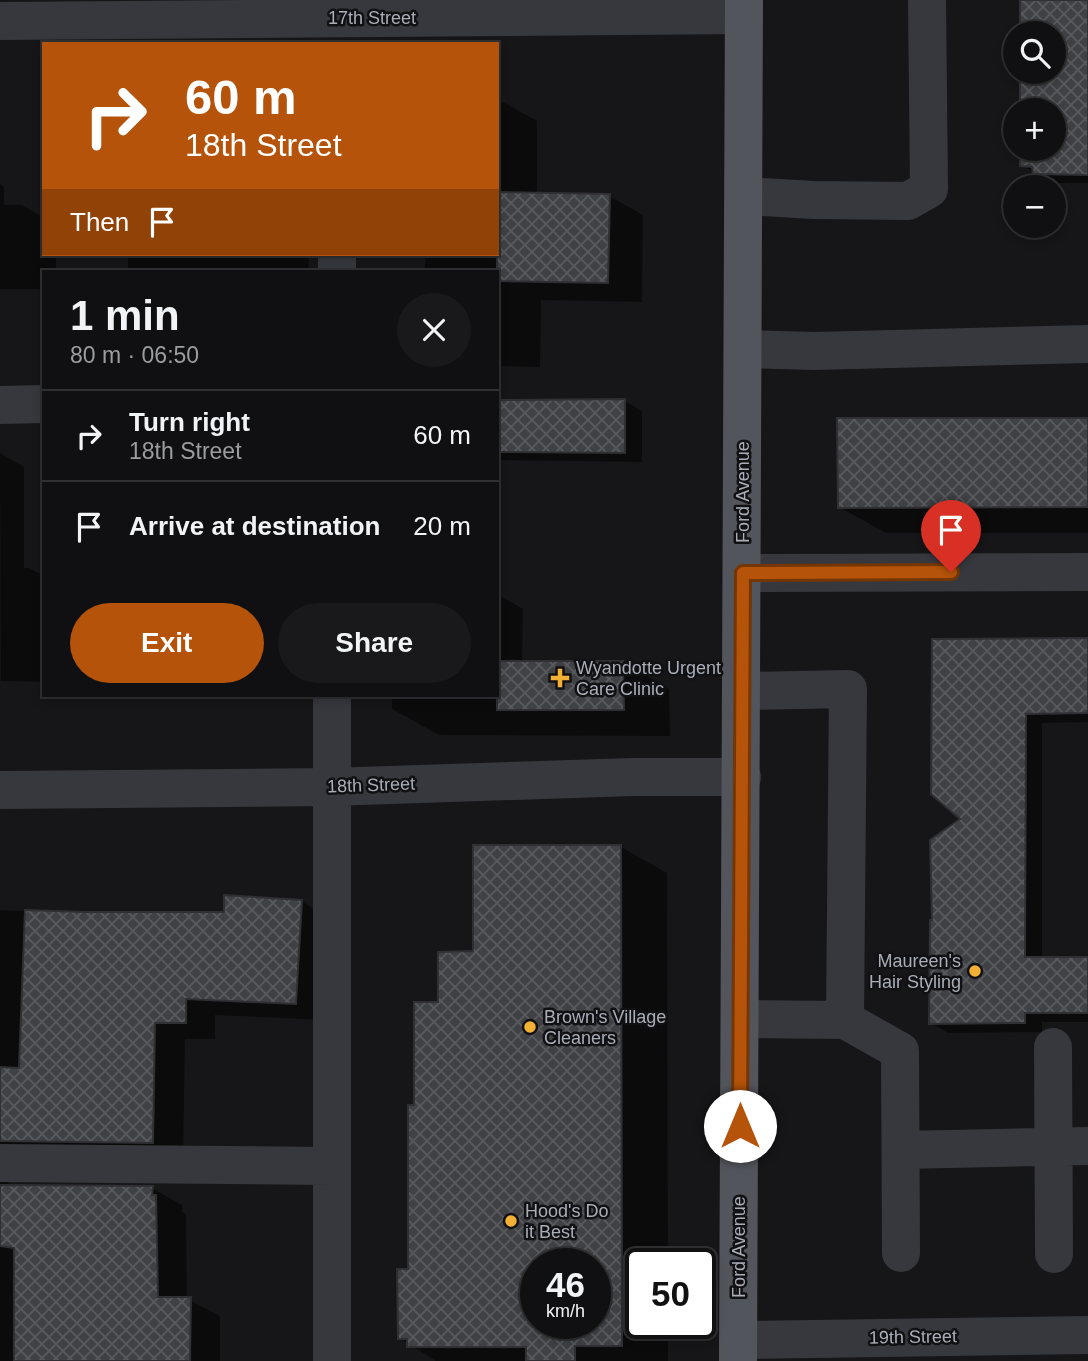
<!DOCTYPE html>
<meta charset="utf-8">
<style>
:root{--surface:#101012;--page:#19191b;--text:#f1f3f6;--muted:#9c9d9f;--line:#303032;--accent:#b45309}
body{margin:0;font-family:Helvetica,sans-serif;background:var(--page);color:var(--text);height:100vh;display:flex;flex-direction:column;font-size:26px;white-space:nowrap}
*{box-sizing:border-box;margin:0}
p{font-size:23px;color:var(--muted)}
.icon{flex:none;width:38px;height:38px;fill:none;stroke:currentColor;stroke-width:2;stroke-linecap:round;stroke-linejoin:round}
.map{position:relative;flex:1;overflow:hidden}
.sheet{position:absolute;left:42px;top:270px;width:457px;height:427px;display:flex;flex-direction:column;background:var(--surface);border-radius:0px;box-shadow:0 4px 10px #0003,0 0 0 2px var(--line)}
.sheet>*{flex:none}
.guide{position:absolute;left:42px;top:42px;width:457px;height:214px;border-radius:0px;box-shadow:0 4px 10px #0003,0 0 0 2px var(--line);background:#b45309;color:#fff;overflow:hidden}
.buttons{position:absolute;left:1003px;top:21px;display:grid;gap:14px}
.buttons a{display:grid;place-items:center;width:63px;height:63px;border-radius:50%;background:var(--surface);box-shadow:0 4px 10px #0003,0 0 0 2px var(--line);font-size:35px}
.speed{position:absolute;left:520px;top:1248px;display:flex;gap:14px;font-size:35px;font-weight:700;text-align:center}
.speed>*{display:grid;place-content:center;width:91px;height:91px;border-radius:50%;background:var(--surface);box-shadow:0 4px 10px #0003,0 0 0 2px var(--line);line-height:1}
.speed small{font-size:18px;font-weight:400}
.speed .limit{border:4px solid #111;border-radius:10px;background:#fff;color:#111}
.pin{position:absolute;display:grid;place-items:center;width:60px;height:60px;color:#fff;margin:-72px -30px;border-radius:50% 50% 50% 0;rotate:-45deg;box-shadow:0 0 7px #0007}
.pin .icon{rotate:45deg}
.me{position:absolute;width:77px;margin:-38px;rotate:0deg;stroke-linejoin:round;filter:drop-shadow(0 0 5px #0008)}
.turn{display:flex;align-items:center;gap:24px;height:147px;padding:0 28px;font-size:32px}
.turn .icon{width:91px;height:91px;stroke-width:2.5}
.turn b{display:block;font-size:49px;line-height:60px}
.then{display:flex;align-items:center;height:66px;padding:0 28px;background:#0003;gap:14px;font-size:26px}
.round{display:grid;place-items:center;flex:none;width:74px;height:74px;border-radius:37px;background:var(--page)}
.head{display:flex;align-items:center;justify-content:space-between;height:119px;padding:0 28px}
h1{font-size:42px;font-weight:600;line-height:52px}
.action{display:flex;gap:14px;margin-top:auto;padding:14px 28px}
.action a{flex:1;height:80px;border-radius:42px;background:var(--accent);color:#fff;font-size:28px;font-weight:600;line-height:80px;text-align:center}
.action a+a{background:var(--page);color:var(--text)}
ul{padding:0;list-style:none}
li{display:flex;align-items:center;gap:21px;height:91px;padding:0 28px;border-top:2px solid var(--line)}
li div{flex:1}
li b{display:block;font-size:26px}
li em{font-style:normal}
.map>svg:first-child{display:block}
</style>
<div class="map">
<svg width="1088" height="1361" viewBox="0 0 1088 1361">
<defs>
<pattern id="building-cross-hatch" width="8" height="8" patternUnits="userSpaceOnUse" patternTransform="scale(1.75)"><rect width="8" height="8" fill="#404145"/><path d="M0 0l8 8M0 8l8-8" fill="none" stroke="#595a5e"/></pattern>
</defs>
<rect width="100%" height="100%" fill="#161618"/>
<!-- shadow -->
<path fill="#0007" fill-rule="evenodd" d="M 1021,0 L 1088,0 L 1088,183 L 1052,183 L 1022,165 L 1022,149 L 1054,149 L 1054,110 L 1022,110 L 1022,72 L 1054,72 L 1054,33 L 1022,33 Z
M 497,102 L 503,102 L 537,121 L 537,194 L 609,196 L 643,215 L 642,302 L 541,300 L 540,367 L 497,366 L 497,271 L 425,271 L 425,254 L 497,254 Z
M 0,184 L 4,187 L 4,205 L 22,205 L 44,218 L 44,254 L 56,254 L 56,271 L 44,271 L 44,289 L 0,289 Z
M 128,254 L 319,254 L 319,257 L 309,257 L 308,271 L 128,271 Z
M 625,401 L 642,411 L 642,462 L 497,460 L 497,402 Z
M 1088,420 L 1088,533 L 886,533 L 839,507 Z
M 0,453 L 24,467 L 24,568 L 29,568 L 44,576 L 44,682 L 1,681 L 1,695 Z
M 497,594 L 523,609 L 522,663 L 623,662 L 669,689 L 670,736 L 439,735 L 392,709 L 392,695 L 497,695 Z
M 1088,639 L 1088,722 L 1042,723 L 1042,959 L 1088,959 L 1088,1022 L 1042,1022 L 1042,1032 L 948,1033 L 931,1023 L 962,819 L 933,793 Z
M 621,847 L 667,873 L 668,1264 L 640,1264 L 640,1323 L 668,1323 L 668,1361 L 436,1361 L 400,1338 L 409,1270 L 416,1107 L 440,1004 L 475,953 ZM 536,1264 L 595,1264 L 595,1323 L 536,1323 Z
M 301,901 L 331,919 L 325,1020 L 215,1015 L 215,1039 L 185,1039 L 183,1159 L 8,1180 L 9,1187 L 152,1188 L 182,1205 L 182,1212 L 186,1214 L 187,1299 L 220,1316 L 220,1361 L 0,1361 L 0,910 L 85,914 L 225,913 Z"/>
<!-- building -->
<path fill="url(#building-cross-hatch)" stroke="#303034" stroke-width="2" fill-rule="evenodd" d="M 1020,0 L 1088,0 L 1088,175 L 1033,174 L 1032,167 L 1020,166 L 1020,149 L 1054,149 L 1054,110 L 1020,110 L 1020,72 L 1054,72 L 1054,33 L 1020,33 Z
M 497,192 L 610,194 L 608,283 L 497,281 Z
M 625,399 L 625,453 L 497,452 L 497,400 Z
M 837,418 L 1088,418 L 1088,507 L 838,508 Z
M 1088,638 L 1088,713 L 1026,714 L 1025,957 L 1088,957 L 1088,1013 L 1025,1013 L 1025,1023 L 929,1024 L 930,920 L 932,920 L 930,840 L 960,819 L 931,794 L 932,639 Z
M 497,661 L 623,661 L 624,710 L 497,710 Z
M 473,845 L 621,845 L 622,1346 L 575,1346 L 575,1361 L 526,1361 L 526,1347 L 407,1347 L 407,1339 L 398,1339 L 397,1269 L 408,1269 L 408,1105 L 414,1105 L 414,1002 L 438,1002 L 438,952 L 473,951 ZM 536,1264 L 595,1264 L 595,1323 L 536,1323 Z
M 224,895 L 302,900 L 296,1004 L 186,999 L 186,1023 L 155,1023 L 153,1143 L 0,1141 L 0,1067 L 19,1068 L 25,910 L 85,912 L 224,912 Z
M 0,1185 L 153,1186 L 152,1195 L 156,1195 L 158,1297 L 191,1297 L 190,1361 L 14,1361 L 14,1248 L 0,1246 Z"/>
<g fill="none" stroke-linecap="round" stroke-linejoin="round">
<!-- minor -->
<path stroke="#37383d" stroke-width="38" d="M 0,21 L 744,15
M 744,196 L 814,200 L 908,201 L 929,189 L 927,0
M 337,271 L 337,254
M 743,349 L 814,351 L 1088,344
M 0,405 L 44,404
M 743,573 L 1088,572
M 332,695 L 332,1361
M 0,790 L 330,787 L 633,777 L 742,777
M 741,1019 L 845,1020 L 848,689 L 743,691
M 845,1020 L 900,1051 L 901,1253
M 1053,1047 L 1054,1254
M 901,1150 L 1088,1146
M 0,1163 L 331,1166
M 738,1340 L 1088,1335"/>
<!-- major -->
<path stroke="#53555c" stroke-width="38" d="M 738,1361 L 744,0"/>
</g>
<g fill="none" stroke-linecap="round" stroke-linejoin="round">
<!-- route casing -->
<g stroke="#753606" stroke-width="18">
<path id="route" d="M 740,1126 L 743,573 L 951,572"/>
</g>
<!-- route -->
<use href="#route" stroke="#b45309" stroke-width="12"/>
</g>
<!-- markers -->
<g fill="#f2b134" stroke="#111113" stroke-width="2.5">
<path d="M556.5 667.5h7v7h7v7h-7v7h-7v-7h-7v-7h7z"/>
<circle cx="975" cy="971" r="7"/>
<circle cx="530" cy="1027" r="7"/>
<circle cx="511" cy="1221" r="7"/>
</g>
<g text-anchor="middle" stroke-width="5" stroke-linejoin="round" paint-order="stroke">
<!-- street labels -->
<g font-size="18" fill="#a8adb8" stroke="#111113">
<text x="372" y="24">17th Street</text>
<text transform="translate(743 492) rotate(-90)" y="6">Ford Avenue</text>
<text transform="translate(371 785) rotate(-2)" y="6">18th Street</text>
<text transform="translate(739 1247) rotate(-90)" y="6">Ford Avenue</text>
<text transform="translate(913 1337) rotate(-1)" y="6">19th Street</text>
</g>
<!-- poi labels -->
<g font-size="18" fill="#a8adb8" stroke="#111113" text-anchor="start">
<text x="576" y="674">Wyandotte Urgent<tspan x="576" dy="21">Care Clinic</tspan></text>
<text x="961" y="967" text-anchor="end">Maureen's<tspan x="961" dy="21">Hair Styling</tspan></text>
<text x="544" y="1023">Brown's Village<tspan x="544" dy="21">Cleaners</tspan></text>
<text x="525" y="1217">Hood's Do<tspan x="525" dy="21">it Best</tspan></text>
</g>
</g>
</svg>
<div class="buttons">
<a><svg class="icon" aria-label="search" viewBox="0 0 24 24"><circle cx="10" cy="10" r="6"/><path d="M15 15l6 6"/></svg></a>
<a>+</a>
<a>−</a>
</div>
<div class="speed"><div>46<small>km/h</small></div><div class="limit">50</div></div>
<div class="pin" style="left:951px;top:572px;background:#d93025"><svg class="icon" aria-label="arrive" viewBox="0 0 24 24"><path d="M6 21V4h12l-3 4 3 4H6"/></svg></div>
<svg class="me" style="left:740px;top:1126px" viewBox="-20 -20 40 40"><circle r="19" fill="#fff"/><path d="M0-13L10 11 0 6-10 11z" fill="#b45309"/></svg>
<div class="guide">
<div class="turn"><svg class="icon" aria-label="right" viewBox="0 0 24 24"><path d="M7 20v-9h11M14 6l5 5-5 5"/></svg><div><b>60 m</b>18th Street</div></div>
<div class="then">Then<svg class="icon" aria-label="arrive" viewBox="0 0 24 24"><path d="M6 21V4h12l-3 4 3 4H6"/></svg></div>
</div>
<section class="sheet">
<div class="head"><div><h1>1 min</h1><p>80 m · 06:50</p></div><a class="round"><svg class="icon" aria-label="close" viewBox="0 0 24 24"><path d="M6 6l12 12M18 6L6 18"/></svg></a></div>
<ul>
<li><svg class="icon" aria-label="right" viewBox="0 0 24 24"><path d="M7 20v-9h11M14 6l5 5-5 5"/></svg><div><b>Turn right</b><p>18th Street</p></div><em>60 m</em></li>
<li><svg class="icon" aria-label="arrive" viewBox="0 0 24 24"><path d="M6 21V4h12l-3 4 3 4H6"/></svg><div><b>Arrive at destination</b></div><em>20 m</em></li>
</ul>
<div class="action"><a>Exit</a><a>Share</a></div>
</section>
</div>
